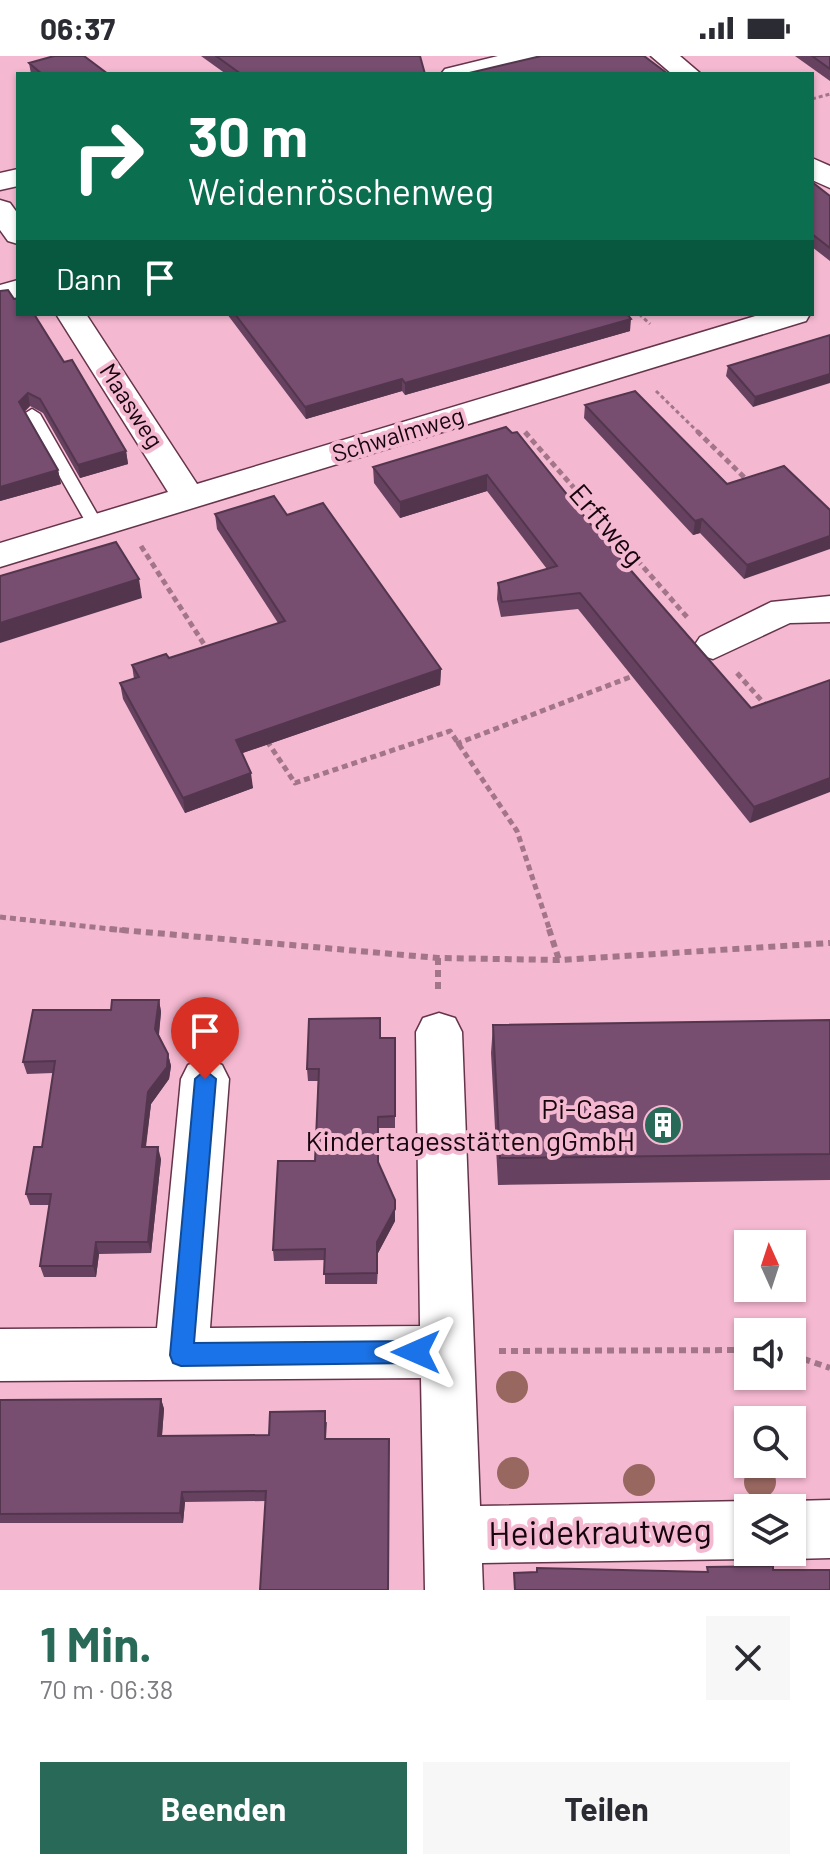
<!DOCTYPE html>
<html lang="de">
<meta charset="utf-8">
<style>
:root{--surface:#fff;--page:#f7f7f7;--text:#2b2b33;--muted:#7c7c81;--accent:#286958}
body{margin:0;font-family:Barlow,sans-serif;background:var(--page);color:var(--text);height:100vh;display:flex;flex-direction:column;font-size:30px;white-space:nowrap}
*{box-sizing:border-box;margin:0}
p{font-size:26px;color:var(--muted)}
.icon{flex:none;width:44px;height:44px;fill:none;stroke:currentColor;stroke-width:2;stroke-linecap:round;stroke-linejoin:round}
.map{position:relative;height:1534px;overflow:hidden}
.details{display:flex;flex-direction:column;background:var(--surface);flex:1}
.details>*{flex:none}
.guide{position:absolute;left:16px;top:16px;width:798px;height:244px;border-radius:0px;box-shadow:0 2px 6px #0004;background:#0b6e4f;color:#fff;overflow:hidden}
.needle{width:52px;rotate:357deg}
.tools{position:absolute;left:734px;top:1174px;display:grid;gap:16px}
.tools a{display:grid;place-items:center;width:72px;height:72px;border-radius:0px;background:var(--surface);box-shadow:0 2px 6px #0004;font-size:40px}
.pin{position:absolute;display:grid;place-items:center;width:68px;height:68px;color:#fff;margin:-82px -34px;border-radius:50% 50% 50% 0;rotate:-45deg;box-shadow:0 0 8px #0007}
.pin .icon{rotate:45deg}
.me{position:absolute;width:88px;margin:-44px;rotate:270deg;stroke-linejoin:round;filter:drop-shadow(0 0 6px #0008)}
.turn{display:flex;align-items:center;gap:28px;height:168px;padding:0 40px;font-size:36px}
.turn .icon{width:104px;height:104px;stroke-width:2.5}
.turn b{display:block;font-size:56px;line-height:68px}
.then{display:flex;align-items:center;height:76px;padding:0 40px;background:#0003;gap:16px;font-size:30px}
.round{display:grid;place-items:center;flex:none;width:84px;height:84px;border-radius:0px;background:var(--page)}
.head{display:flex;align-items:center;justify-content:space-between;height:136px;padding:0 40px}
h1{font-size:48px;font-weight:700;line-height:60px;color:var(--accent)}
.action{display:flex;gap:16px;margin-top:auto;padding:16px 40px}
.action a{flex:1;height:92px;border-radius:0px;background:var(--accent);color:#fff;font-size:32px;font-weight:700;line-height:92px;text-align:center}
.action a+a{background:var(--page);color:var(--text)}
.status{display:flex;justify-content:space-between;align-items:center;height:56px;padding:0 40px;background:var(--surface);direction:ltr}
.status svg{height:22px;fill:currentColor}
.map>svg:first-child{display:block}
</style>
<div class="status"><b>06:37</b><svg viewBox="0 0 49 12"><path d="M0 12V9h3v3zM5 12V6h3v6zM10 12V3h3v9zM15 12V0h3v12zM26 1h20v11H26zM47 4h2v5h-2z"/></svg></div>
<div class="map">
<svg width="830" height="1534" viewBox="0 0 830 1534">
<rect width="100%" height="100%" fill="#f4b8d0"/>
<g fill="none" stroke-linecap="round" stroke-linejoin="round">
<!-- service casing -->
<g stroke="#65344a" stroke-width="3">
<path id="service" d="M 32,353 L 40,358 L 104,470 L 102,474 L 90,474 L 88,470 L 24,358 Z"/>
</g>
<!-- minor casing -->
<g stroke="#65344a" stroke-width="3">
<path id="minor" d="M 498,0 L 544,0 L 540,5 L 487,18 L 441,18 L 445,13 Z
M 651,0 L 680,0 L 701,18 L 672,18 Z
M 812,102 L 830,110 L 830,132 L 812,124 Z
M 18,113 L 18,130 L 0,134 L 0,117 Z
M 0,144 L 10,147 L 18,158 L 18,188 L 8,185 L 0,174 Z
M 18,224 L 18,242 L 0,247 L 0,229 Z
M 56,258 L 86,258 L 197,428 L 762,258 L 810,258 L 806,265 L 0,511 L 0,487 L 168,436 Z
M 830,540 L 830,566 L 790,567 L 713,603 L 700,599 L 694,590 L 700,581 L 771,546 Z
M 439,957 L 455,962 L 462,976 L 480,1450 L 748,1445 L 764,1452 L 748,1452 L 748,1496 L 764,1496 L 748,1503 L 482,1507 L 483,1534 L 425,1534 L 421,1322 L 0,1325 L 0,1273 L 157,1272 L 181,1023 L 188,1009 L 205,1003 L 222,1009 L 229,1023 L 210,1272 L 420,1270 L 416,976 L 423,962 Z
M 830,1444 L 830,1502 L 792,1503 L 776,1496 L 792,1496 L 792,1452 L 776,1452 L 792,1445 Z"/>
</g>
<!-- path-far2 -->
<path stroke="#a27588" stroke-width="3" stroke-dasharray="4 3" stroke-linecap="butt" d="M 812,43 L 830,38
M 639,258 L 650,268
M 656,335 L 699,377"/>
<!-- path-far1 -->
<path stroke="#a27588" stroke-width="5" stroke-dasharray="6 4" stroke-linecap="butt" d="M 697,375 L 748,425
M 525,376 L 687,561
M 141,490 L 209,596
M 737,617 L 768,652
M 267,685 L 295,727 L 450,675 L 517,775 L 550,875
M 456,688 L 638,618
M 0,861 L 129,875"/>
<!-- path -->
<path stroke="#a27588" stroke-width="6" stroke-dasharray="7 5" stroke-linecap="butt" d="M 110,873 L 438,902 L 559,904 L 830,887
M 549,873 L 559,904
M 438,902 L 438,935
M 499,1295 L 748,1294
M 792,1299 L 830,1312"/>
<!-- service -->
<use href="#service" fill="#fff" fill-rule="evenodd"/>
<!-- minor -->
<use href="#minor" fill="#fff" fill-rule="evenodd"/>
</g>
<!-- trees -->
<g fill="#986760">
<circle cx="512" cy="1331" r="16"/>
<circle cx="513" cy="1417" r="16"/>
<circle cx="639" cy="1424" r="16"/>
<circle cx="760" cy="1426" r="16"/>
</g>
<!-- wall -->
<path fill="#664260" d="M 201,0 L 420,0 L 425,18 L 226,18 Z
M 795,0 L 830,0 L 830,25 Z
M 29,7 L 108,18 L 31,18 Z
M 812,126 L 830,140 L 830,205 L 812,191 Z
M 0,235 L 14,243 L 64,306 L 126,395 L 128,408 L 80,422 L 43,357 L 30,350 L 24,356 L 58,414 L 61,428 L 0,445 Z
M 227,258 L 627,258 L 630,275 L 405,339 L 402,335 L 306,363 Z
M 830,279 L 753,351 L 726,320 L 728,310 Z
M 585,349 L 727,428 L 830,454 L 744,523 L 700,477 L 693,479 L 584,362 Z
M 506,371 L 751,652 L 830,624 L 750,767 L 578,553 L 501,561 L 497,543 L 498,527 L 547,513 L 487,435 L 400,462 L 374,427 L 373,411 Z
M 215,458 L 287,459 L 441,613 L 440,629 L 242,697 L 253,732 L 185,757 L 123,643 L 120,627 L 134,623 L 132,609 L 169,602 L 278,567 L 217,473 Z
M 159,944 L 161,956 L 159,979 L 168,998 L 171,1010 L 169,1023 L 151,1048 L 146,1091 L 161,1103 L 151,1197 L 99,1198 L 96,1221 L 44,1221 L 40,1210 L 49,1149 L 30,1149 L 26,1138 L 42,1091 L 53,1017 L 27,1018 L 23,1006 L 111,954 Z
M 830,964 L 830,1124 L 498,1129 L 491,997 L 493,969 Z
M 395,982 L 395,1072 L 379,1072 L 378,1108 L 395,1144 L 395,1165 L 378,1197 L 377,1228 L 325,1228 L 325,1204 L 274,1205 L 273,1194 L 315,1105 L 318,1025 L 308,1025 L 307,1013 Z
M 161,1343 L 164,1353 L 162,1380 L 269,1379 L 327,1366 L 326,1383 L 265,1445 L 185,1446 L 183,1467 L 0,1467 L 0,1344 Z"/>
<!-- shaded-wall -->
<path fill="#53364e" d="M 631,263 L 630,275 L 405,339 L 405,327 Z
M 830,318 L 830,327 L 753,351 L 755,341 Z
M 402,323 L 402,335 L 306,363 L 305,351 Z
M 28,337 L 30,350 L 21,359 L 19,346 Z
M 126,395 L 128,408 L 80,422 L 78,409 Z
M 58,414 L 61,428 L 0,445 L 0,431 Z
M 487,419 L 487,435 L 400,462 L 400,446 Z
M 702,463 L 700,477 L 693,479 L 695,465 Z
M 830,480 L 830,493 L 744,523 L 747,509 Z
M 139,523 L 142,542 L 0,587 L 0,567 Z
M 441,613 L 440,629 L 237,699 L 236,684 Z
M 251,717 L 253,732 L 185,757 L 183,742 Z
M 830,722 L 830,736 L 750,767 L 754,751 Z
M 159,944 L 161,956 L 158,985 L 155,973 Z
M 168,998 L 171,1010 L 169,1023 L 151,1048 L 144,1103 L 142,1091 L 148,1036 Z
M 158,1091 L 161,1103 L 151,1197 L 148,1186 Z
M 395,1153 L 395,1165 L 378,1197 L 377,1228 L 377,1186 Z
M 96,1186 L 99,1198 L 96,1221 L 93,1210 Z
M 161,1343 L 164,1353 L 161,1391 L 158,1380 Z
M 182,1436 L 185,1446 L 183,1467 L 180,1457 Z"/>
<!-- building -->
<path fill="#774d70" stroke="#53364e" stroke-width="2" d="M 54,0 L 84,0 L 108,18 L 42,18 L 29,7 Z
M 216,0 L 420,0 L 425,18 L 241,18 Z
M 541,0 L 644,0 L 668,18 L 465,18 Z
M 812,0 L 830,0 L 830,13 Z
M 812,126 L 830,140 L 830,192 L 812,178 Z
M 8,234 L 14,243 L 18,242 L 18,258 L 34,258 L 64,306 L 72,304 L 126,395 L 78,409 L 40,343 L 28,337 L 19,346 L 58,414 L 0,431 L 0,235 Z
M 235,258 L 627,258 L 631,263 L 405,327 L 402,323 L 305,351 Z
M 830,279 L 830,318 L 755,341 L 728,310 Z
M 635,335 L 727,428 L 784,410 L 830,454 L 830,480 L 747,509 L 702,463 L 695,465 L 585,349 Z
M 506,371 L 512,377 L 517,376 L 593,471 L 751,652 L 830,624 L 830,722 L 754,751 L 580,537 L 502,546 L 498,527 L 557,510 L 487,419 L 400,446 L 373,411 Z
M 274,440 L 287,459 L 323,447 L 441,613 L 236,684 L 251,717 L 183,742 L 120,627 L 139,621 L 132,609 L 166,598 L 169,602 L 285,565 L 215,458 Z
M 116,486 L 139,523 L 0,567 L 0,520 Z
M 112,944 L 159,944 L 155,973 L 168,998 L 167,1011 L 148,1036 L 142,1091 L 158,1091 L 148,1186 L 96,1186 L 93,1210 L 40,1210 L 51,1138 L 26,1138 L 34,1091 L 42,1091 L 55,1005 L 23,1006 L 33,954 L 111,954 Z
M 380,962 L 380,982 L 395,982 L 395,1060 L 378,1061 L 378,1106 L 395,1144 L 395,1153 L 377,1186 L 377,1217 L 324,1218 L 325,1193 L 273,1194 L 278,1105 L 315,1105 L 319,1013 L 307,1013 L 309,963 Z
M 830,964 L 830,1098 L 500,1102 L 493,969 Z
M 161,1343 L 158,1380 L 269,1379 L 270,1356 L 325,1355 L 325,1383 L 389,1383 L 388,1534 L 260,1534 L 266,1435 L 182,1436 L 180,1457 L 0,1458 L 0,1344 Z
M 773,1510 L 773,1514 L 830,1514 L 830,1534 L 515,1534 L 514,1517 L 537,1516 L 537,1512 L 708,1516 L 707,1511 Z"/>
<!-- route -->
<path fill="#1a73e8" stroke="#114b97" stroke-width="2" d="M 205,1014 L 216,1023 L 194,1287 L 416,1285 L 424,1288 L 428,1296 L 424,1304 L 416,1307 L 181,1310 L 173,1307 L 170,1299 L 195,1023 Z"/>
<!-- icons -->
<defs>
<g id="building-disc" transform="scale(2)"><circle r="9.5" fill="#286958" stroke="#f4b8d0"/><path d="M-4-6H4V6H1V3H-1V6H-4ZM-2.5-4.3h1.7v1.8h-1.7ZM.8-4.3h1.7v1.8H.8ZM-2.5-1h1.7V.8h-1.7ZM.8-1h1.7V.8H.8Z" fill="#fff"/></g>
</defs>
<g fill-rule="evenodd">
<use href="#building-disc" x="663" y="1069"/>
</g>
<g text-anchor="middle" stroke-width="8" stroke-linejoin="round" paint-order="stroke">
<!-- far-street labels -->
<g font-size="24" fill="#17050d" stroke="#f4b8d0">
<text transform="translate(131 350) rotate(57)" y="8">Maasweg</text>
<text transform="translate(398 379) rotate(-17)" y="8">Schwalmweg</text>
</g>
<!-- street labels -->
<g font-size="28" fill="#17050d" stroke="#f4b8d0">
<text transform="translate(607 469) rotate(49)" y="10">Erftweg</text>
</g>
<!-- poi labels -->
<g font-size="28" fill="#17050d" stroke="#f4b8d0" text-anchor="end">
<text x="635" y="1063">Pi-Casa<tspan x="635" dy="32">Kindertagesstätten gGmbH</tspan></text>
</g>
<!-- near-street labels -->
<g font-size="34" fill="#17050d" stroke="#f4b8d0">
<text transform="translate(600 1476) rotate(-1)" y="12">Heidekrautweg</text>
</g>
</g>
</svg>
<div class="tools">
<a><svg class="needle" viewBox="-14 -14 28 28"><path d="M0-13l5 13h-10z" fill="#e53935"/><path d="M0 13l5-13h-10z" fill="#7c7c81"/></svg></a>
<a><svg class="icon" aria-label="sound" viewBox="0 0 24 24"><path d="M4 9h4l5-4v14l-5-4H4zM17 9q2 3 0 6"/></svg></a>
<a><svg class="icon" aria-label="search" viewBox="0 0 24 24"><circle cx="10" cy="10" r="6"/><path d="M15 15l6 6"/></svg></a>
<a><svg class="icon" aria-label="layers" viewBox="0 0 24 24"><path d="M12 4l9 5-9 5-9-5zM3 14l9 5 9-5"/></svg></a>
</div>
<div class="pin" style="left:205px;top:1023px;background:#d93025"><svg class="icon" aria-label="arrive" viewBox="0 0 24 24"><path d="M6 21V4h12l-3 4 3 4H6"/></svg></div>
<svg class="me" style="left:416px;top:1296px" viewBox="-20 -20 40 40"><path d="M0-17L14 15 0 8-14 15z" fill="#1a73e8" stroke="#fff" stroke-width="4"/></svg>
<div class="guide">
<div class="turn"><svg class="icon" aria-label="right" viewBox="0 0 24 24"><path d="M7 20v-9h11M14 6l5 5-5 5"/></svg><div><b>30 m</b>Weidenröschenweg</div></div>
<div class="then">Dann<svg class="icon" aria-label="arrive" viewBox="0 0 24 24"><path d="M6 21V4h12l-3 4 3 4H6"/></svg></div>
</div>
</div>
<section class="details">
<div class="head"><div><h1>1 Min.</h1><p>70 m · 06:38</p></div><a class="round"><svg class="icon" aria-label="close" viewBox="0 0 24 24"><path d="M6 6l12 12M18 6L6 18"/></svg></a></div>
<div class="action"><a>Beenden</a><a>Teilen</a></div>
</section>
